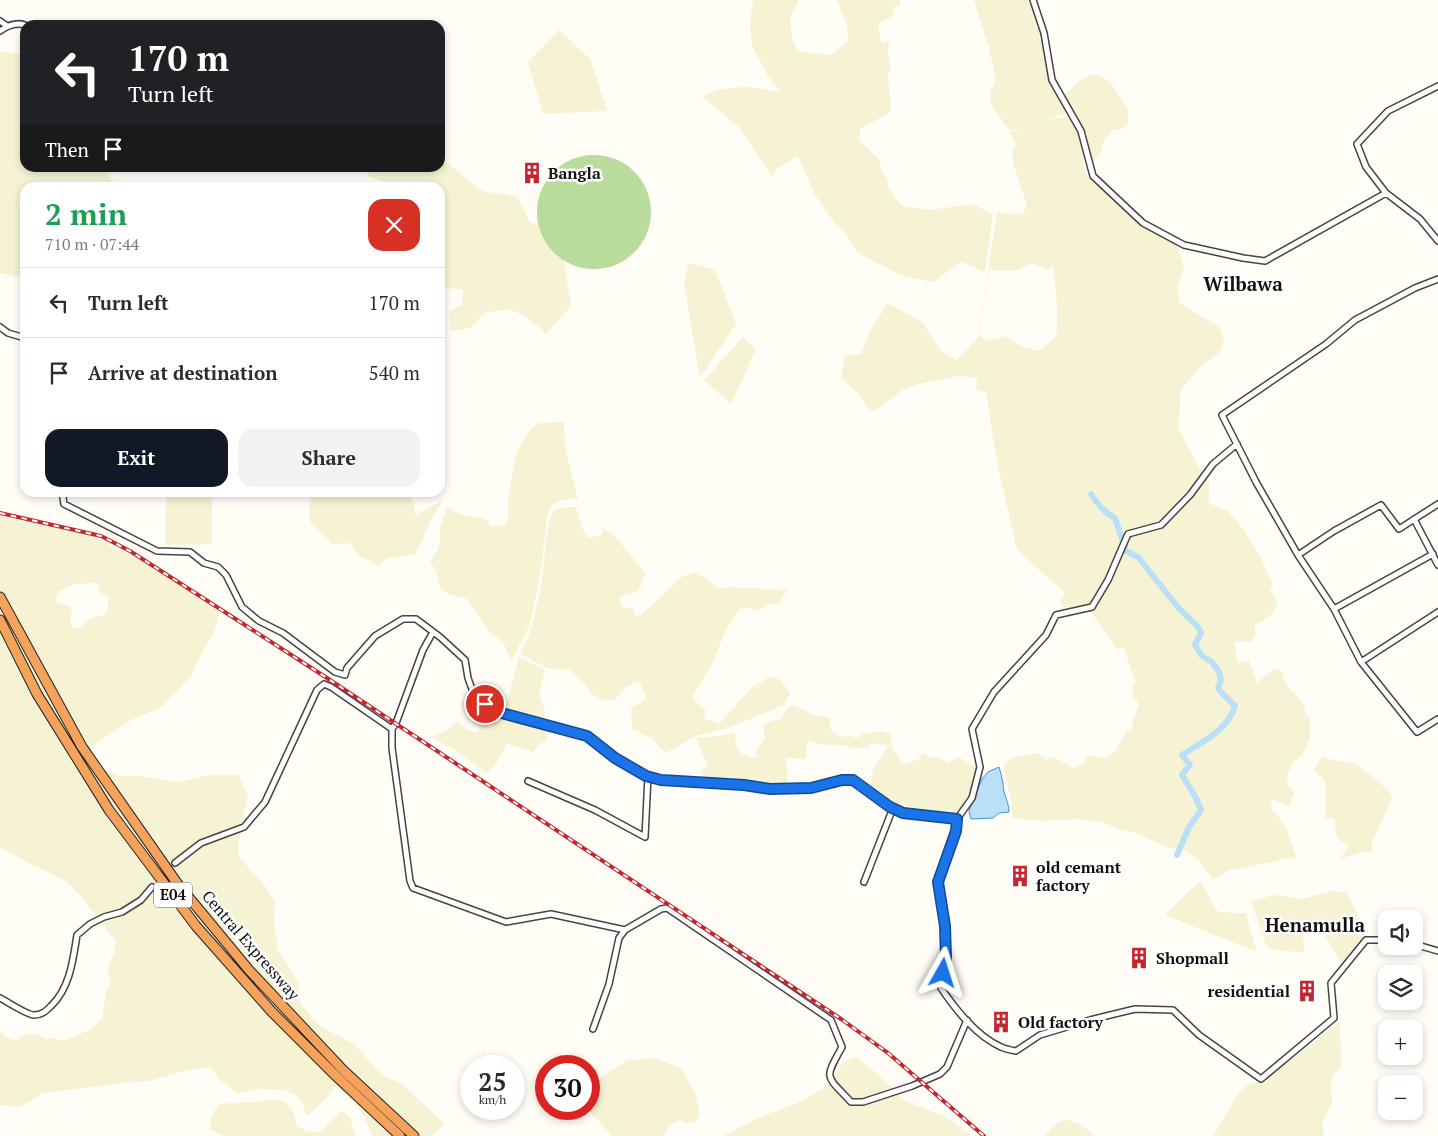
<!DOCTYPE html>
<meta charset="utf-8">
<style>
:root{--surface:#fff;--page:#f2f2f3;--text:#2b2b33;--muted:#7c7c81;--line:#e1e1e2;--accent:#111827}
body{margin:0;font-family:"PT Serif",serif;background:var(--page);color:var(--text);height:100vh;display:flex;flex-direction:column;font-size:19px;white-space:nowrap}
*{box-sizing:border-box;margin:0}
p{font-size:16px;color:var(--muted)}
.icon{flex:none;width:28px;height:28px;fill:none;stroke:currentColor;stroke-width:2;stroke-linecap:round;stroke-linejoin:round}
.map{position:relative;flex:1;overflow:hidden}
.side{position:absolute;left:20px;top:182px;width:425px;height:315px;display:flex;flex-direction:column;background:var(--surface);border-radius:15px;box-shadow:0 2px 8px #0003}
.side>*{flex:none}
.top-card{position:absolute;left:20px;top:20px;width:425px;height:152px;border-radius:15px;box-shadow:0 2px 8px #0003;background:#202124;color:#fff;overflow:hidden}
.controls{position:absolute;left:1378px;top:910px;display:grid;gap:10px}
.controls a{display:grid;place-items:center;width:45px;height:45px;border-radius:10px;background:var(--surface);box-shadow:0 2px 8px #0003;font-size:25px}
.speed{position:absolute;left:460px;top:1055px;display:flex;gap:10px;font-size:25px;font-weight:700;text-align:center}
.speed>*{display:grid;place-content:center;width:65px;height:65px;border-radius:50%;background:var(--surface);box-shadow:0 2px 8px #0003;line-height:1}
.speed small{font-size:12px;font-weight:400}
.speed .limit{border:8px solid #d22;background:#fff;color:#111}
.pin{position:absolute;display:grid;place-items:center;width:42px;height:42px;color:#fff;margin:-21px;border:2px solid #fff;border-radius:50%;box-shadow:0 1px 5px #0007}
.me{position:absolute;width:55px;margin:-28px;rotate:6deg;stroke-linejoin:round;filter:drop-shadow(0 0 4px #0008)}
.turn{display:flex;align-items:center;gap:18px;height:105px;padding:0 25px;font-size:22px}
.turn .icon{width:65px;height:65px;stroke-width:2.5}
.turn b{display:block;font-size:35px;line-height:42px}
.then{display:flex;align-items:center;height:48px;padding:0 25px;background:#0003;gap:10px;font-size:19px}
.round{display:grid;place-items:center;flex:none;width:52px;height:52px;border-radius:15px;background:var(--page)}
.overview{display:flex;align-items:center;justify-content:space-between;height:85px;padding:0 25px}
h1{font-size:30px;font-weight:600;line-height:38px;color:#1e9e55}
.cta{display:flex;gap:10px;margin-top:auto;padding:10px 25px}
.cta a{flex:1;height:58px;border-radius:15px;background:var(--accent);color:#fff;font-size:20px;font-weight:600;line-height:58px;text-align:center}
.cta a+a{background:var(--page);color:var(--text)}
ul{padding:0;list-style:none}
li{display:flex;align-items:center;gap:15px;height:70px;padding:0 25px;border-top:1px solid var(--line)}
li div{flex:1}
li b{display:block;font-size:19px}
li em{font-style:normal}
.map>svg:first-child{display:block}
</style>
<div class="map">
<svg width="1438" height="1136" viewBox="0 0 1438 1136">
<rect width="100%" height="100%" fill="#fffdf5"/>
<!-- farmland -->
<path fill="#f6f3d4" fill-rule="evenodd" d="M 753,0 L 799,0 L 791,15 L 790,22 L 793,41 L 798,51 L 831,55 L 848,41 L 847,26 L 837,0 L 900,0 L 900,6 L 894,7 L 892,18 L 880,22 L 878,29 L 882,43 L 889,42 L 888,54 L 891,66 L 888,75 L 891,112 L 860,129 L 860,141 L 880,161 L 881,169 L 887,179 L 888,188 L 902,206 L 930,210 L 972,204 L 993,214 L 985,272 L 961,262 L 933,282 L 902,276 L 858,253 L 845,233 L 833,221 L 815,195 L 798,156 L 777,168 L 773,178 L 739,127 L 702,97 L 717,90 L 743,87 L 760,88 L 782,93 L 769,78 L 752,46 L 750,24 Z
M 974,0 L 1028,0 L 1040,27 L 1043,40 L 1048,78 L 1067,113 L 1043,121 L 1069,116 L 1081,138 L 1084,169 L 1087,176 L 1106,187 L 1129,216 L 1177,245 L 1184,268 L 1177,289 L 1180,303 L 1219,327 L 1224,340 L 1221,351 L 1199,368 L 1180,391 L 1179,429 L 1197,464 L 1209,482 L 1209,500 L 1211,504 L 1227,510 L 1244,530 L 1261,558 L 1273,585 L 1270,591 L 1277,600 L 1276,608 L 1270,616 L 1255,625 L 1255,634 L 1251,642 L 1235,641 L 1237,663 L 1249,661 L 1257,683 L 1273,669 L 1278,668 L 1283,673 L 1284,682 L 1301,701 L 1305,708 L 1305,714 L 1310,719 L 1310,738 L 1302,756 L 1293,762 L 1288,775 L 1287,785 L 1295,791 L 1291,800 L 1291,806 L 1270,799 L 1272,809 L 1282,821 L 1287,830 L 1296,858 L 1281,859 L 1274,862 L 1230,870 L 1213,880 L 1199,860 L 1181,848 L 1173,849 L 1161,845 L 1136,833 L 1116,828 L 1102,822 L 1080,819 L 1041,821 L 1012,818 L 1012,804 L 1003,767 L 1007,761 L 1015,757 L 1037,753 L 1047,760 L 1054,757 L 1073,768 L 1082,765 L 1088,755 L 1106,758 L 1116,750 L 1126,732 L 1132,728 L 1133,720 L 1139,705 L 1133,695 L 1132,688 L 1135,682 L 1124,648 L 1117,649 L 1092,613 L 1073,608 L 1063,607 L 1060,601 L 1065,593 L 1017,550 L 997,462 L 986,393 L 976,390 L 977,378 L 958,376 L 944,380 L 925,382 L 904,389 L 879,408 L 870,412 L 859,394 L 841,378 L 845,355 L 860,355 L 870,331 L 888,303 L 922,322 L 941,351 L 957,360 L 978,338 L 997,212 L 1022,215 L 1027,206 L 1014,166 L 1012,152 L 1016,145 L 1010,132 L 1031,125 L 1010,131 L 991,105 L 990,92 L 995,83 L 995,75 L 989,48 ZM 1032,263 L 1047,270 L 1053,266 L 1057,305 L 1057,332 L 1054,339 L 1039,351 L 1022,347 L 1006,336 L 988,341 L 979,335 L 989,270 L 1018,270 Z
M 559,30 L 591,60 L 607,111 L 543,114 L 528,62 Z
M 0,51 L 25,55 L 25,168 L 104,168 L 116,187 L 25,188 L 25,278 L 0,273 Z
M 1091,75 L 1099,75 L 1110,82 L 1128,109 L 1128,124 L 1120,130 L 1114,129 L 1104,141 L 1101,152 L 1093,161 L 1086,134 L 1065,94 L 1081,80 Z
M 440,157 L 482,191 L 518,197 L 530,223 L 550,224 L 569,252 L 564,262 L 571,306 L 546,334 L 527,317 L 509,309 L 484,313 L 471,328 L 452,331 L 449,312 L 462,304 L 463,289 L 440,288 L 440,250 L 443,247 L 440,233 L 440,188 L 402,187 L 369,177 L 367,168 L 440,168 Z
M 688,263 L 715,270 L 736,324 L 700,378 L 684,283 Z
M 743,337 L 756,349 L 731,404 L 704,380 Z
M 564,422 L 565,447 L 578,500 L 572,499 L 559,501 L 553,505 L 548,511 L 539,582 L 529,627 L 511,661 L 503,642 L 489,631 L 467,599 L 452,595 L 441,590 L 435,569 L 430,562 L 438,550 L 440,541 L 440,528 L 447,506 L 459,514 L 482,518 L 488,521 L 491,527 L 506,525 L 508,514 L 508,497 L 517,451 L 530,430 L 540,423 Z
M 166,493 L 214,493 L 212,501 L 212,544 L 166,545 Z
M 310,493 L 409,493 L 415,507 L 415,515 L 443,500 L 431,520 L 415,555 L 389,558 L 382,561 L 379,567 L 359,555 L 349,543 L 332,544 L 311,523 L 309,513 Z
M 576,507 L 582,528 L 588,538 L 602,535 L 603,528 L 616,537 L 645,573 L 643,582 L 637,592 L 620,597 L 622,607 L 633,608 L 635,616 L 641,615 L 683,576 L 696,572 L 718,588 L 732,587 L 787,590 L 779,603 L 769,605 L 758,611 L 747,608 L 739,609 L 725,632 L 712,664 L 692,698 L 706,711 L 704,718 L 719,724 L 751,688 L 771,676 L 781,680 L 790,693 L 784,705 L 729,728 L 696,736 L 666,753 L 651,738 L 632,729 L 631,709 L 646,699 L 643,689 L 638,681 L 628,686 L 615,699 L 604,701 L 592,694 L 582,681 L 567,668 L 558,670 L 545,667 L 520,654 L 530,632 L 540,593 L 548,527 L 552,512 L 559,508 Z
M 0,516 L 89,535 L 140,560 L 219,611 L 216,628 L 196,664 L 192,675 L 162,707 L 131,720 L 89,748 L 104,770 L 120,776 L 139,776 L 180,782 L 208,775 L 238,775 L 248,795 L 239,838 L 238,856 L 263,883 L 275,902 L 274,924 L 278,950 L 298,981 L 300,1003 L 320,1026 L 354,1044 L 382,1075 L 401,1083 L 445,1124 L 432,1136 L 372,1136 L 364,1116 L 351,1099 L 336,1086 L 324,1101 L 307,1116 L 303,1105 L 296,1095 L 283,1090 L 258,1089 L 237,1093 L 218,1078 L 211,1067 L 188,1070 L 149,1081 L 133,1082 L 43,1093 L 20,1107 L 0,1105 L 0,1031 L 5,1037 L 17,1041 L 26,1034 L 37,1034 L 46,1039 L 54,1038 L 63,1041 L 89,1030 L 102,1019 L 106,993 L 111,982 L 107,970 L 115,950 L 115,940 L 79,894 L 66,881 L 30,864 L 0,847 ZM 98,583 L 101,595 L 109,597 L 106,614 L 92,618 L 78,629 L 72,628 L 70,619 L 72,609 L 67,605 L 57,603 L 56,598 L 59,591 L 75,584 Z
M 519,657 L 545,670 L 539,695 L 544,708 L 547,742 L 540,743 L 533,752 L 507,744 L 497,762 L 487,773 L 453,749 L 431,737 L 447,730 L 458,721 L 464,728 L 474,732 L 478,731 L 486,711 L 493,711 L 506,715 L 506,704 Z
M 794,705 L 814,716 L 823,716 L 830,719 L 830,728 L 834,733 L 843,738 L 846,735 L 857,738 L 862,734 L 882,731 L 890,733 L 892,748 L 902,762 L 905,764 L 921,758 L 921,755 L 925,754 L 929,757 L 940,758 L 949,763 L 958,757 L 975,766 L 979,772 L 966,804 L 953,818 L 901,808 L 871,787 L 873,769 L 889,745 L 871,743 L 868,748 L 854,748 L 843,745 L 822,745 L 808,740 L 805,759 L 786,758 L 788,786 L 702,783 L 703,776 L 700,770 L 708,767 L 696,738 L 727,735 L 732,732 L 736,735 L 735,746 L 738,748 L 739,752 L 752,758 L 757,756 L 756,752 L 765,737 L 763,725 L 771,721 L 781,719 L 789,707 Z
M 1322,756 L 1331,760 L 1354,763 L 1377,780 L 1393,796 L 1372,843 L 1372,852 L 1359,853 L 1340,859 L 1349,846 L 1339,839 L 1336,835 L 1334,819 L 1325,818 L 1326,783 L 1314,769 Z
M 1200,881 L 1218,912 L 1246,913 L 1257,952 L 1165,915 Z
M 1331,891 L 1346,892 L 1354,907 L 1365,937 L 1343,966 L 1326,937 L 1323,927 L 1302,928 L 1305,953 L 1270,949 L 1266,945 L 1251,902 L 1269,896 L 1278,895 L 1302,899 Z
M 1340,1022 L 1341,1066 L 1333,1076 L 1330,1087 L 1333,1101 L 1322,1122 L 1324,1136 L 1213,1136 L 1239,1092 L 1251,1083 L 1262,1082 Z
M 856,1057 L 879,1075 L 905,1101 L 946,1117 L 972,1136 L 723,1136 L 760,1117 L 798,1103 L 824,1088 L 843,1063 Z
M 656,1058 L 682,1069 L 695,1094 L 700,1114 L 697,1121 L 687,1123 L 680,1120 L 669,1126 L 664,1136 L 612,1136 L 588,1109 L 589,1089 L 606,1074 L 628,1060 Z
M 277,1100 L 287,1103 L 293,1111 L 297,1125 L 308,1132 L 321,1131 L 341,1111 L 349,1116 L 356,1136 L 224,1136 L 210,1129 L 211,1116 L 219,1104 Z
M 1065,1119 L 1081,1125 L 1096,1136 L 1045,1136 L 1053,1126 Z"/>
<!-- forest -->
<path fill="#b9dc9c" d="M537 212a57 57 0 1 1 114 0a57 57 0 1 1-114 0Z"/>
<!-- water -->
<path fill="#b9e0f7" stroke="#3f96cf" d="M 999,767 C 1002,776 1003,783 1004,792 C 1006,799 1009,804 1009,812 L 999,813 L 993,818 L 971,819 L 969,811 L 982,779 L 988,772 Z"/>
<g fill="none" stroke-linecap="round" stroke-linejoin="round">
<!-- canal -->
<path stroke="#b9e0f7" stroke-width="6" d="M 1091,494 C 1097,504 1104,512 1115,518 L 1126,551 L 1138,557 L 1177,606 L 1198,627 L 1201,633 L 1195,645 L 1202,656 L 1212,662 L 1219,672 L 1221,680 L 1218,688 L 1222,693 L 1235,706 C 1229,729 1201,743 1182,755 L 1190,765 L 1182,775 L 1196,798 L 1201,810 L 1189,827 L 1177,855"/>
<!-- street-tunnel -->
<path stroke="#dbdad3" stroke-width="5" stroke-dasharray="5 2.5" stroke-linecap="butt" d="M 152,887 L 175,863"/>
<!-- street casing -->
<g stroke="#444" stroke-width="8">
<path id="street" d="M 1033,0 L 1044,33 L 1052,80 L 1081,131 L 1093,176 L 1143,223 L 1184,245 L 1243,258 L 1265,261 L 1386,193 L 1366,167 L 1357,144 L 1388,111 L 1438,86
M 0,21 L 7,26
M 0,31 C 8,25 16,22 25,25
M 1386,193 L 1420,219 L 1438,241
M 1438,279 L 1415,288 L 1355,320 L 1326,344 L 1222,415 L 1256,482 L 1298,555 L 1334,609 L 1361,662 L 1417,732 L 1438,719
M 0,327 L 8,333 L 25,338
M 1237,444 L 1213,464 L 1190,495 L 1161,525 L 1128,534 L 1108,580 L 1092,607 L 1056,615 L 1046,635 L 994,692 L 972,729 L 980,767 L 972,798 L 957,819 L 956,831 L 938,882 L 945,926 L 946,958 L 941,988 C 956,1010 976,1036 1001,1047 C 1005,1049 1011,1050 1016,1051 L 1040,1035 L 1090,1020 L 1135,1009 L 1173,1010 L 1199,1035 L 1261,1079 L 1334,1018 L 1331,983 L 1366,940 L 1386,940
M 62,492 L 64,504 L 157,551 L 190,552 L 204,563 L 218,567 L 226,575 L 242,607 L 259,621 L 283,633 L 335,672 L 345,675 L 347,668 L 375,636 L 403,619 L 416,619 L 440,637 L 465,660 L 468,678 L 473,692 L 485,704 L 498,712 L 587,736 L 615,758 L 646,776 L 661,780 L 744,785 L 770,789 L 811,788 L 841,780 L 853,780 L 890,807 L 903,813 L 957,819
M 1414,519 L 1438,565
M 1298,555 L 1334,531 L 1381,505 L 1399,529 L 1438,504
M 1334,609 L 1433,554
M 1361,662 L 1438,612
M 392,729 L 392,748 L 410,881 L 413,888 L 506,922 L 551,914 L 625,930 L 661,909 L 667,908 L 831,1020 L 842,1047 C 824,1080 825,1074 851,1102 L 863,1102 L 912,1086 L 940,1074 L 947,1067 L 967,1020
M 528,781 L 595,810 L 645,837 L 648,776
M 175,863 L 201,843 L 244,827 L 265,802 L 317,690 L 324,684 L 331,687 L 392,729 L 396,723 L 423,650 L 433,632
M 864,882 L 893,808
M 1414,944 L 1438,951
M 0,998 C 8,1002 27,1015 34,1015 C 42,1015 46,1011 51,1006 C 70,988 73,960 77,935 L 90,924 L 104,917 L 122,912 L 141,900 L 152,887
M 593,1029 L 609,984 L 619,938 L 625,930"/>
</g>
<!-- highway casing -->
<g stroke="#222" stroke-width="11">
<path id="highway" d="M 0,597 L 82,747 L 177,883 L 249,970 L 343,1070 L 414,1136
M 0,620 L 37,694 L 109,810 L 196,926 L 272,1012 L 336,1076 L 400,1136"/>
</g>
<!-- street -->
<use href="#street" stroke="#fff" stroke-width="5"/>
<!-- highway -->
<use href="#highway" stroke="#f5a25d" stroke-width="9"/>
<!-- rail casing -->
<g stroke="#c4262e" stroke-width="4">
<path id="rail" d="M 0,513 L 101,536 L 130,551 L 327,678 L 841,1019 L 888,1053 L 984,1136"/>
</g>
<!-- rail -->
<use href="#rail" stroke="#fff" stroke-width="2" stroke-dasharray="5.5" stroke-linecap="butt"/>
</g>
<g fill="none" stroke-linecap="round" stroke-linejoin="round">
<!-- route casing -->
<g stroke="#114b97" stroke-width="12">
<path id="route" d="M 485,704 L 498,712 L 587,736 L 615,758 L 646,776 L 661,780 L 744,785 L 770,789 L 811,788 L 842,780 L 853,780 L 890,807 L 903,813 L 957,819 L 956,831 L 938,882 L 945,926 L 946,958 L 943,973"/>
</g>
<!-- route -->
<use href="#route" stroke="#1a73e8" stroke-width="9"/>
</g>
<!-- icons -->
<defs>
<g id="building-bare" transform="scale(1.725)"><path d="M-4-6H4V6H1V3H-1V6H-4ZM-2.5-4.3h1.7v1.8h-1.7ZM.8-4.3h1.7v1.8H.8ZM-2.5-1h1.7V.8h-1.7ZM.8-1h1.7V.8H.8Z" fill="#c4262e" stroke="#fff" stroke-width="2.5" paint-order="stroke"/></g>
</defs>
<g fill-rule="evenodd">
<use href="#building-bare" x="532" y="173"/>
<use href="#building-bare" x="1020" y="876"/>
<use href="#building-bare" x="1139" y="958"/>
<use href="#building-bare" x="1307" y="991"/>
<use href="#building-bare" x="1001" y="1022"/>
</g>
<g text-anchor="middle" stroke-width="5" stroke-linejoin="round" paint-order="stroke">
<!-- shield labels -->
<rect fill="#fff" stroke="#585858" stroke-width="1" x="154" y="882.5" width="38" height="25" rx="4"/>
<g font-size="15" font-weight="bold" fill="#111">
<text x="173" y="900">E04</text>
</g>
<!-- poi labels -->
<g font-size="16" font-weight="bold" fill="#111" stroke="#fff" text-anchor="start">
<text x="548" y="179">Bangla</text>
<text x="1036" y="873">old cemant<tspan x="1036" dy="18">factory</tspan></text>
<text x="1156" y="964">Shopmall</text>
<text x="1290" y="997" text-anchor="end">residential</text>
<text x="1018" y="1028">Old factory</text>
</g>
<!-- street labels -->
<g font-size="16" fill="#111" stroke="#fff">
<text transform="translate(251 945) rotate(49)" y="6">Central Expressway</text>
</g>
<!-- quarter labels -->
<g font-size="19" font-weight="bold" fill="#111" stroke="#fff">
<text x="1243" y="291">Wilbawa</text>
<text x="1315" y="932">Henamulla</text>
</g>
</g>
</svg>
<div class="controls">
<a><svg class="icon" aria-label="sound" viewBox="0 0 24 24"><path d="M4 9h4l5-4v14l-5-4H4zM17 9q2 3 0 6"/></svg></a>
<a><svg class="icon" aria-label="layers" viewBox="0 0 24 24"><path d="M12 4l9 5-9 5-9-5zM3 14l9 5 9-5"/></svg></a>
<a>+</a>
<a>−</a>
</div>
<div class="speed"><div>25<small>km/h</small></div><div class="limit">30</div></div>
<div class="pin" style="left:485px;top:704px;background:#d93025"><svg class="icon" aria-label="arrive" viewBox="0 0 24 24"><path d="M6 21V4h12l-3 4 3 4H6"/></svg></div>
<svg class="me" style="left:943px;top:973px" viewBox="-20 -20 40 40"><path d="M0-17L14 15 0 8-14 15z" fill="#1a73e8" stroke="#fff" stroke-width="4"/></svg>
<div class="top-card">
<div class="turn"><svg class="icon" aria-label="left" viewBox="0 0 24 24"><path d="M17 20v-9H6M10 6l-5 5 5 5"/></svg><div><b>170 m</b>Turn left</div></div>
<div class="then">Then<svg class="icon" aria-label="arrive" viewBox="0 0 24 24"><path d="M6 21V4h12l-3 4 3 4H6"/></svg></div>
</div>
<section class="side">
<div class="overview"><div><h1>2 min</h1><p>710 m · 07:44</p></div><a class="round" style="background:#d93025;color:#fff"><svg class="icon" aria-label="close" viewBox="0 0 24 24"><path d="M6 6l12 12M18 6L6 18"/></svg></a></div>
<ul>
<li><svg class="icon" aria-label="left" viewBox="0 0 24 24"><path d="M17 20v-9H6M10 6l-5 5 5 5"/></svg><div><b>Turn left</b></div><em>170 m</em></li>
<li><svg class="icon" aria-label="arrive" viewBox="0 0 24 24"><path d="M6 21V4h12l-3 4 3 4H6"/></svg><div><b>Arrive at destination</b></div><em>540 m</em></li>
</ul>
<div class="cta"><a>Exit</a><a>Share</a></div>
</section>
</div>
